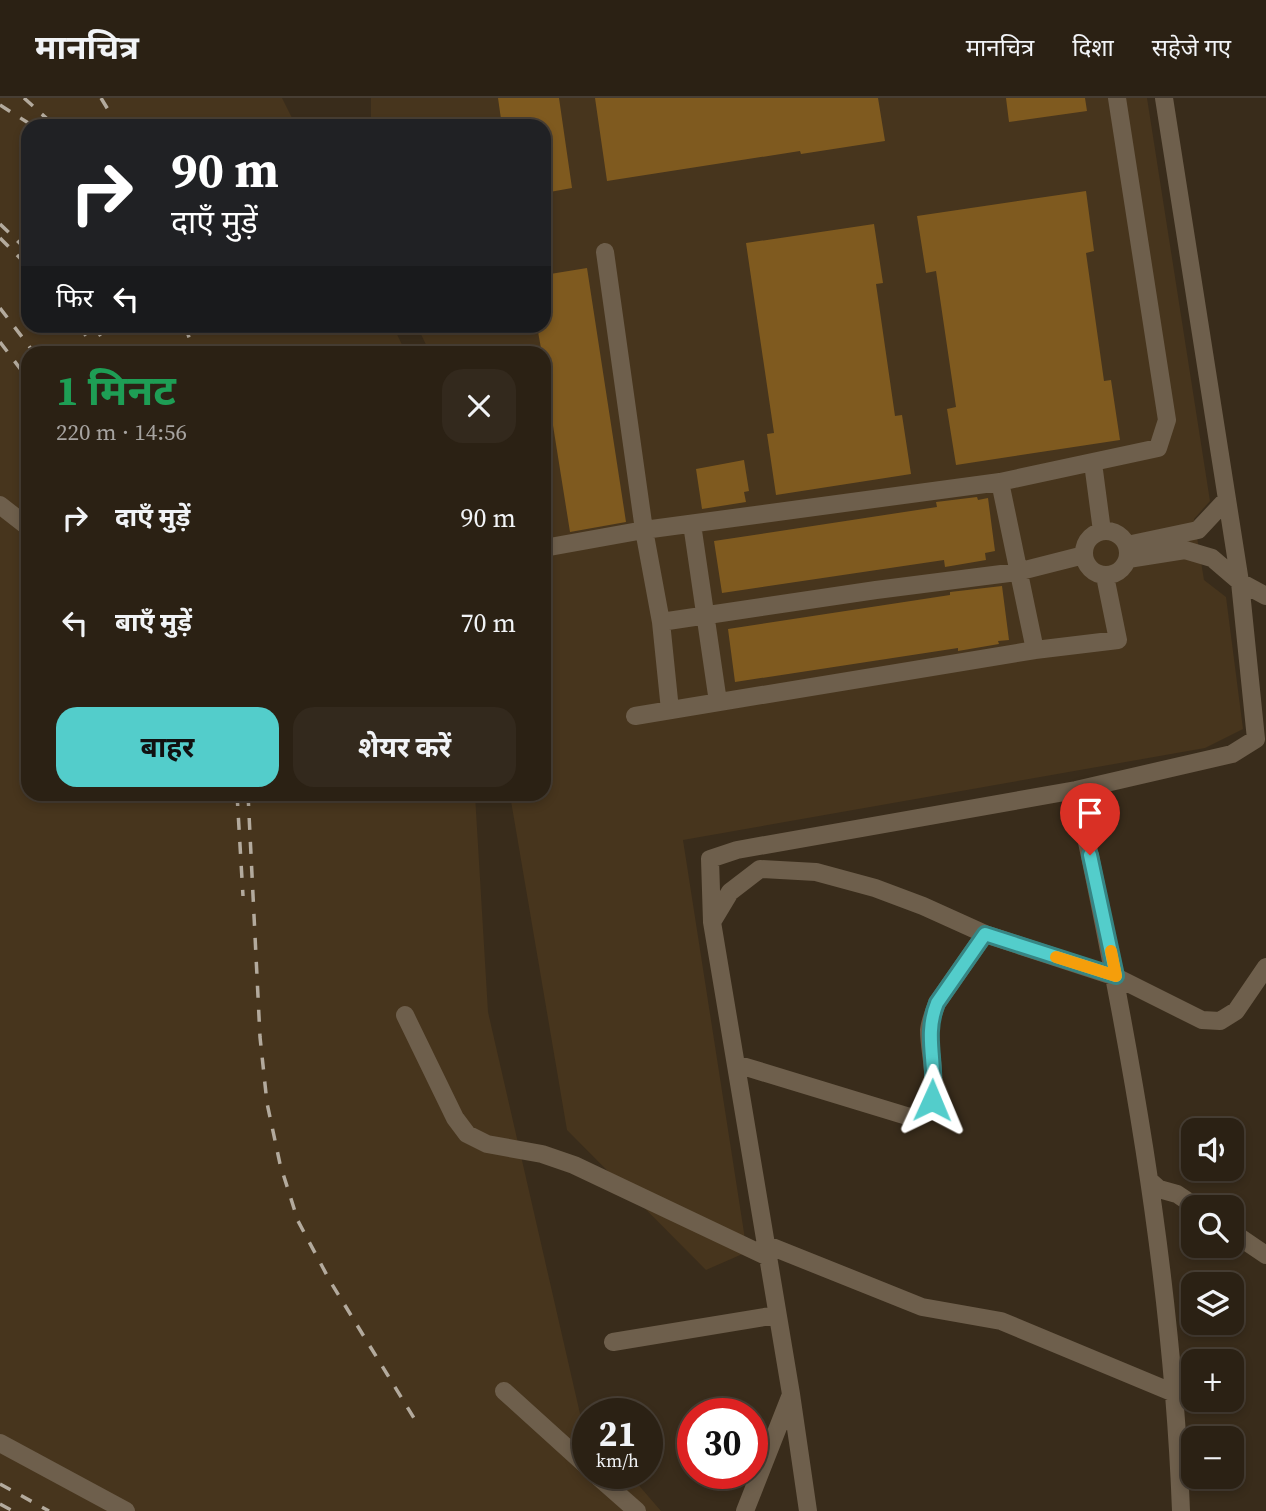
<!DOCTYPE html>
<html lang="hi">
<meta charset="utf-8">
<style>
:root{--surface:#2b2114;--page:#33291d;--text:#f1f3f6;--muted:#a6a3a0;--line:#473e34;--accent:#53cdcb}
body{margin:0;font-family:"Source Serif 4","Noto Sans Devanagari",serif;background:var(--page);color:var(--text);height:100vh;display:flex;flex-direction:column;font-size:26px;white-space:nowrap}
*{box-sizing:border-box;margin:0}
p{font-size:23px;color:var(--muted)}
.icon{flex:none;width:38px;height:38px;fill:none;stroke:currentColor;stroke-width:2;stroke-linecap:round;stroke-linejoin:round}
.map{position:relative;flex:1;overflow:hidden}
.drawer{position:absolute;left:21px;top:248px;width:530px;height:455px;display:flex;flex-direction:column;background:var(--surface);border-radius:21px;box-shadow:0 4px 10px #0003,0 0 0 2px var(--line)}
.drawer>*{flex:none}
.banner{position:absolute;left:21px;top:21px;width:530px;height:214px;border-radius:21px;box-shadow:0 4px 10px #0003,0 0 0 2px var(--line);background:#202124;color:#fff;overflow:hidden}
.controls{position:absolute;left:1181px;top:1020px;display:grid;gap:14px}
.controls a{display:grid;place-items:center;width:63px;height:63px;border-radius:14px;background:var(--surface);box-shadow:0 4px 10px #0003,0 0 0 2px var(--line);font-size:35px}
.speed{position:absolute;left:572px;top:1300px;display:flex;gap:14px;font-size:35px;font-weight:700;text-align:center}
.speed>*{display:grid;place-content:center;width:91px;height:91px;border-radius:50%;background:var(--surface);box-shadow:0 4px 10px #0003,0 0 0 2px var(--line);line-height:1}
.speed small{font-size:18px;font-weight:400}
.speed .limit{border:10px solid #d22;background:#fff;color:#111}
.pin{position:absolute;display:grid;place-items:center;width:60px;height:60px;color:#fff;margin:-72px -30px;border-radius:50% 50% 50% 0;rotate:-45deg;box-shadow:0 0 7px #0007}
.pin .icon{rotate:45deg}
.me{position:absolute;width:77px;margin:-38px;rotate:1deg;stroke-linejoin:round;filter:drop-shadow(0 0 5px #0008)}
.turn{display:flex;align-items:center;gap:24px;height:147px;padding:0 35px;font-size:32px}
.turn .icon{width:91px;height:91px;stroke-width:2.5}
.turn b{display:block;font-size:49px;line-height:60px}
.then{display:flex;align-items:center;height:66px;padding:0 35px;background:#0003;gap:14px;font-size:26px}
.round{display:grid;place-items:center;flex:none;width:74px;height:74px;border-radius:21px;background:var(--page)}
.summary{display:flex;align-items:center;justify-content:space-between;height:119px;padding:0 35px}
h1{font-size:42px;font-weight:700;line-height:52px;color:#1e9e55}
.cta{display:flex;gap:14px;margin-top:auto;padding:14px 35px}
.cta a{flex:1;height:80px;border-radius:21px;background:var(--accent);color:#111;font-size:28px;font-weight:700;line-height:80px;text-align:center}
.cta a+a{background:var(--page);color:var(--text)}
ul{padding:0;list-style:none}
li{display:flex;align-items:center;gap:21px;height:105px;padding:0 35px}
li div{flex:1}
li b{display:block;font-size:26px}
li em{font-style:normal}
header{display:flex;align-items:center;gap:42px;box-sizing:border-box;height:98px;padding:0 35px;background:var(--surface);border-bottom:2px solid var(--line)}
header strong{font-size:33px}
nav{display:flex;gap:38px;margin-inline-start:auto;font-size:24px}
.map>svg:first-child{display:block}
</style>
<header>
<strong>मानचित्र</strong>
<nav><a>मानचित्र</a><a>दिशा</a><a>सहेजे गए</a></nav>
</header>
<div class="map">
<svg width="1266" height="1413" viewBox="0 0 1266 1413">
<rect width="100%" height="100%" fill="#392c1b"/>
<!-- built -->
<path fill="#47351d" d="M 0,0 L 282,0 L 296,28 L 28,28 L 28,228 L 393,228 L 406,255 L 28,256 L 28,696 L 475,697 L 488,914 L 581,1320 L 588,1328 L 588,1376 L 629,1376 L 661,1413 L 0,1413 Z
M 371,0 L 1147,0 L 1210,403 L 1194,421 L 1204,482 L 1226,499 L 1243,631 L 1205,650 L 683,742 L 747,1154 L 706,1172 L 567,1032 L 510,697 L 544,696 L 544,256 L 430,255 L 417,228 L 544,228 L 544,28 L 371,28 Z"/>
<!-- building -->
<path fill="#7f5a1f" d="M 498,0 L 559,0 L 572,90 L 544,95 L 544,28 L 502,28 Z
M 595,0 L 878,0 L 885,43 L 801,56 L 800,53 L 607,83 Z
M 1006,0 L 1085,0 L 1087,13 L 1009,24 Z
M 1086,93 L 1094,153 L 1086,155 L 1104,283 L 1111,282 L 1120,342 L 956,367 L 947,311 L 956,309 L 936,173 L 926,175 L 917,118 Z
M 874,126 L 883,185 L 876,186 L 895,318 L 902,317 L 911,376 L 776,397 L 767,336 L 774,335 L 746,145 Z
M 587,170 L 626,424 L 570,434 L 544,271 L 544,256 L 542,256 L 537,228 L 544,228 L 544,177 Z
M 744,362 L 749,393 L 744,394 L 746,404 L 702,411 L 696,371 Z
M 977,399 L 978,402 L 988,400 L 995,453 L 985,455 L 986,462 L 945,469 L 944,462 L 722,495 L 714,443 L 937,409 L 936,404 Z
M 1002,488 L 1009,542 L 998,543 L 999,546 L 958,553 L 958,550 L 735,584 L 728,531 L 950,497 L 950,494 Z"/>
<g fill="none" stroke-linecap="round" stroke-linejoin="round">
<!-- minor -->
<path stroke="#6e5f4c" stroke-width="18" d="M 605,154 L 644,432 L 661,524 L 670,612
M 1093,365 L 1102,433
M 1000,384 L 1035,552 L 1118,542 L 1105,478
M 0,407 L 28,429
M 692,426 L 718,604
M1084 455a22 22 0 1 1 44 0a22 22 0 1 1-44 0Z
M 1127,447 L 1198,432 L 1227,401
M 544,450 L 644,432 L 1000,384 L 1158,350 L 1167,322 L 1117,0
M 1128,461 L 1185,452 L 1212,460 L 1240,484 L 1266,498
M 661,524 L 876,492 L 1017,474 L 1084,457
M 635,618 L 1035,552
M 1076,692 C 1127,930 1172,1169 1181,1413
M 712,824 L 730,794 L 760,771 L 816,774 L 875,790 L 923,808 L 985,836 L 1116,879 L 1202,922 L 1220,923 L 1236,913 L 1266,869
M 405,917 L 455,1020 L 467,1036 L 487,1046 L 542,1056 L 574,1067 L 768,1159
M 736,966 L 910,1019 L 919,1018 C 944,994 929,962 929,932 C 930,923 934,914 937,905 L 985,836
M 1150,1083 L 1159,1091 L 1177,1096 L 1198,1110
M 1232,1134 L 1266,1157
M 765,1146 L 922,1209 L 1001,1223 L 1174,1295
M 613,1244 L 777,1217
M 504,1293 L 588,1369
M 0,1345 L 126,1413
M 595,1376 L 637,1413
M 745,1413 L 790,1299
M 808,1413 L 791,1296 L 712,824 L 710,761 L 737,752 L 1076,692 L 1232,656 L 1256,641 L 1240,484 L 1164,0"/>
<!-- rail -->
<path stroke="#b3aa9d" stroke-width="3.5" stroke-dasharray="12 12" stroke-linecap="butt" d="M 24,0 L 55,28
M 101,0 L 118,28
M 0,7 L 33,28
M 0,126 L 28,153
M 0,140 L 28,168
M 0,210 L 35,256
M 79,228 L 99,256
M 94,228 L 113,256
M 185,228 L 195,256
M 0,244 L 28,281
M 237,696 L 243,798
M 248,696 L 260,939 L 267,1005 L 280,1066 L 298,1123 L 330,1183 L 417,1325
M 0,1386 L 49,1413
M 0,1406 L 13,1413"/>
</g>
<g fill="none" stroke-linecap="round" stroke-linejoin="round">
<!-- route casing -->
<g stroke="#368584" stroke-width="18">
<path id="route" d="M 932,1002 C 938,968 923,939 937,905 L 985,836 L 1116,878 L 1090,757"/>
</g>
<!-- route -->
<use href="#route" stroke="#53cdcb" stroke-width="12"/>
<!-- slow -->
<path stroke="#f59e0b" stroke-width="12" d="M 1056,859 L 1116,878 L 1111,853"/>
</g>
</svg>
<div class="controls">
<a><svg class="icon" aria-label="sound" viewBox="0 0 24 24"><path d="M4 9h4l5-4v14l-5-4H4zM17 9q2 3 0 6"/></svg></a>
<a><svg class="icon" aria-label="search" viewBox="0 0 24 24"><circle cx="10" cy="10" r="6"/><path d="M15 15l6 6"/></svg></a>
<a><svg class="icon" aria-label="layers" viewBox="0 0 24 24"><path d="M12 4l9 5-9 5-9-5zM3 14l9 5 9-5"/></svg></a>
<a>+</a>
<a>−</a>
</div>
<div class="speed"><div>21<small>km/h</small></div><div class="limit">30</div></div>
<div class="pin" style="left:1090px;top:757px;background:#d93025"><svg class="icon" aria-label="arrive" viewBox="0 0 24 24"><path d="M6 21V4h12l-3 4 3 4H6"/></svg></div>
<svg class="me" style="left:932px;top:1002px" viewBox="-20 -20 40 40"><path d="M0-17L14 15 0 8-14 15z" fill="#53cdcb" stroke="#fff" stroke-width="4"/></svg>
<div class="banner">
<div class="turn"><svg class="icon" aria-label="right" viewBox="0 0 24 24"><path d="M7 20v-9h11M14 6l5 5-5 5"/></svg><div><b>90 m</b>दाएँ मुड़ें</div></div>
<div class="then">फिर<svg class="icon" aria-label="left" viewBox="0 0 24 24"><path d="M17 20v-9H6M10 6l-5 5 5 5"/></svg></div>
</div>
<section class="drawer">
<div class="summary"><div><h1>1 मिनट</h1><p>220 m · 14:56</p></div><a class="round"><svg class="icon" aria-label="close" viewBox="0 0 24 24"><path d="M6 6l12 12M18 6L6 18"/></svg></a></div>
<ul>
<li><svg class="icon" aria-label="right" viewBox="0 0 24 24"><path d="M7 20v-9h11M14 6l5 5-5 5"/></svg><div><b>दाएँ मुड़ें</b></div><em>90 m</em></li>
<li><svg class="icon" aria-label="left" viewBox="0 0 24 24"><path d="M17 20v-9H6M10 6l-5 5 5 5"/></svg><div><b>बाएँ मुड़ें</b></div><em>70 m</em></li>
</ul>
<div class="cta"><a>बाहर</a><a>शेयर करें</a></div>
</section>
</div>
